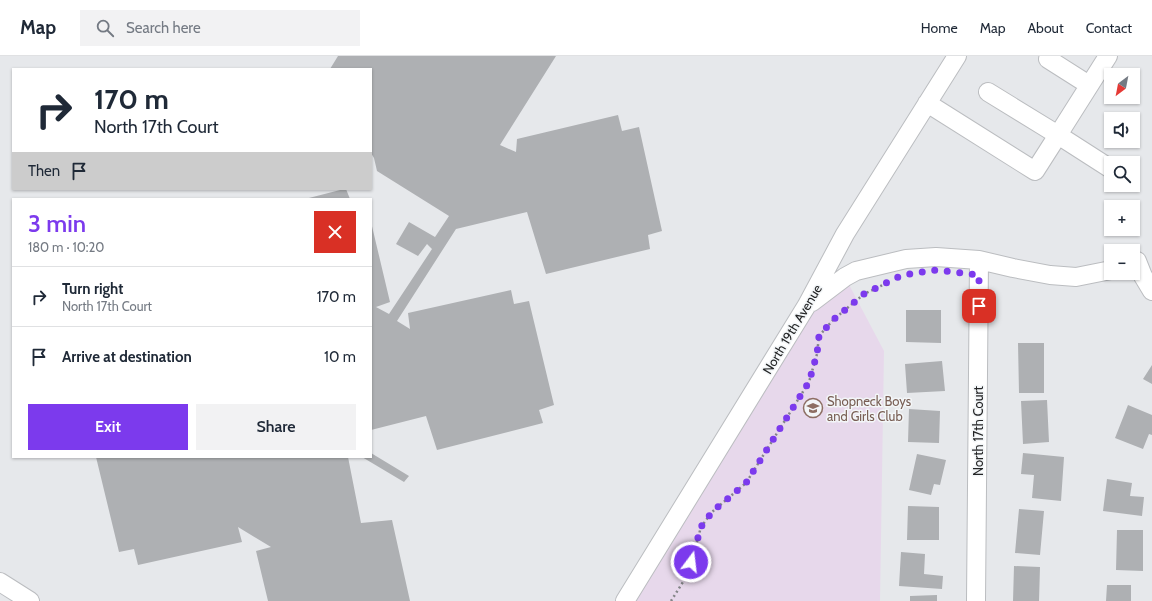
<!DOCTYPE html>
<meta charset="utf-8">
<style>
:root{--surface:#fff;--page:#f2f2f3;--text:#1f2937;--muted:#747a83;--line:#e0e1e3;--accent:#7c3aed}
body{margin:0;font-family:Cabin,sans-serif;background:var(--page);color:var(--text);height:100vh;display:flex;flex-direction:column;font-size:15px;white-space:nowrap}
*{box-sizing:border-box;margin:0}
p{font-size:13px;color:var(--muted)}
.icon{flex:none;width:22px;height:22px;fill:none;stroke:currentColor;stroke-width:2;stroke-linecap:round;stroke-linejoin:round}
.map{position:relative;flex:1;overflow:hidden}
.panel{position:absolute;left:12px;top:142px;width:360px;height:260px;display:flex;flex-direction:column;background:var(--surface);border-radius:0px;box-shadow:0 1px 3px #0004}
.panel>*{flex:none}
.banner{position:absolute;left:12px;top:12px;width:360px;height:122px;border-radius:0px;box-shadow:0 1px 3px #0004;background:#fff;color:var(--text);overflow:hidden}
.needle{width:26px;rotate:212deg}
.tools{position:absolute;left:1104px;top:12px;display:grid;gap:8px}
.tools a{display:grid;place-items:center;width:36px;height:36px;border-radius:0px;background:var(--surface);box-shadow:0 1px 3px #0004;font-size:20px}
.pin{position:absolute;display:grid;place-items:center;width:34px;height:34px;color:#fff;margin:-17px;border-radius:8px;box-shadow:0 2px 6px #0006}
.me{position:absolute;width:44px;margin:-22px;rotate:15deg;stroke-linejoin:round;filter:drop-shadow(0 0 3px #0008)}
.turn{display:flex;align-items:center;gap:14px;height:84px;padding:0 16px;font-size:18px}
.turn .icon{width:52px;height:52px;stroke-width:2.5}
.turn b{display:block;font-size:28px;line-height:34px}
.then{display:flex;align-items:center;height:38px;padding:0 16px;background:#0003;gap:8px;font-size:15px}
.round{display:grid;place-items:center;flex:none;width:42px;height:42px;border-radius:0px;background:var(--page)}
.overview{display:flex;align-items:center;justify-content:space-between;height:68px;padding:0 16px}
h1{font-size:24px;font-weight:600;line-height:30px;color:var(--accent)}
.primary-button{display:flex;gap:8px;margin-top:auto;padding:8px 16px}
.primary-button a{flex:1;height:46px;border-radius:0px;background:var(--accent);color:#fff;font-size:16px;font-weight:600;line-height:46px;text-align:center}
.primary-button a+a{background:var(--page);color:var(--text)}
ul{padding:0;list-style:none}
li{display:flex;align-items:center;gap:12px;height:60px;padding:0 16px;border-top:1px solid var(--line)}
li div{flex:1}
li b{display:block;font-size:15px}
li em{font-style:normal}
header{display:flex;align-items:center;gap:24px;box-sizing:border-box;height:56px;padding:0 20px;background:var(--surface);border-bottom:1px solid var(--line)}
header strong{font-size:19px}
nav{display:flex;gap:22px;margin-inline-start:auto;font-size:14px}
.search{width:280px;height:36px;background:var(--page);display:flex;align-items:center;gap:10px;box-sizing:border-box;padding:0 14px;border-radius:0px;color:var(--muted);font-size:15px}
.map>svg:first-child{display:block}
</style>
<header>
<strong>Map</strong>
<div class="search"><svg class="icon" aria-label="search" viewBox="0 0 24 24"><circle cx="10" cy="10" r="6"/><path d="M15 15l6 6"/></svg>Search here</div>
<nav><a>Home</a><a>Map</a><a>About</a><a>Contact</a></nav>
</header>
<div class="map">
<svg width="1152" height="545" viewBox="0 0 1152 545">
<rect width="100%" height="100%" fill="#e6e8eb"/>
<!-- education -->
<path fill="#e7d8eb" d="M 845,221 L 884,295 L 880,545 L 625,545 L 807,249 Z"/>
<!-- building -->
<path fill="#aeb0b3" d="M 338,0 L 556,0 L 500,89 L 516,96 L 517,83 L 618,59 L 622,75 L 639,71 L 662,175 L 648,179 L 650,193 L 546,218 L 527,156 L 456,173 L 397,265 L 410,273 L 408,257 L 511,234 L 514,248 L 529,245 L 554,349 L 539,354 L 543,367 L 437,394 L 426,360 L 371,374 L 371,166 L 390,246 L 376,251 L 389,258 L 432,193 L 427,188 L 418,200 L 396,188 L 409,166 L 435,181 L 449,160 L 377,115 L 374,102 L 371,97 L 371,13 L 330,13 Z
M 344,133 L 346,133 L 350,143 L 305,143 Z
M 906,254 L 941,254 L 941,287 L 906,286 Z
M 1018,287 L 1044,287 L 1044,337 L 1019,337 Z
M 942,305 L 945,335 L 907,337 L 905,308 Z
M 1152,309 L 1152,328 L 1143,323 Z
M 1047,344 L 1049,386 L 1023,388 L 1021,345 Z
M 1128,349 L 1152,359 L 1152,379 L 1149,378 L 1143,393 L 1115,382 Z
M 909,353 L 940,355 L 939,387 L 908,386 Z
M 371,397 L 409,420 L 404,426 L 362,401 L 371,401 Z
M 1023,397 L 1064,401 L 1061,445 L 1032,442 L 1034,419 L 1021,418 Z
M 917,398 L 946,404 L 940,429 L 934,428 L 931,439 L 909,434 Z
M 96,401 L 348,401 L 361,467 L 392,464 L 410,545 L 268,545 L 256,495 L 271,491 L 238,471 L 242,486 L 138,509 L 134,493 L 119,496 Z
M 1107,423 L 1132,427 L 1130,440 L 1144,441 L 1142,460 L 1103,455 Z
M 908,450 L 939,451 L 939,484 L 907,484 Z
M 1019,453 L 1044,455 L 1040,499 L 1015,497 Z
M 1117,474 L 1143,474 L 1143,515 L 1116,514 Z
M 901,496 L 925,498 L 924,518 L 943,520 L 942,533 L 899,530 Z
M 1014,510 L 1040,511 L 1039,545 L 1013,545 Z
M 1107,529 L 1131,529 L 1131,545 L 1106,545 Z
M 937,539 L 937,545 L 910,545 L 910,540 Z"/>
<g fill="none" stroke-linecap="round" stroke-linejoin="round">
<!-- minor casing -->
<g stroke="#bbbdc0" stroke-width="20">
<path id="minor" d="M 1049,0 L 1048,3 L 1089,29
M 988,36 L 1058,79 L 1108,0
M 927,47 L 1035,115 L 1058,79 L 1111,113
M 1137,205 L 1143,220 L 1152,235
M 812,246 L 845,221 L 856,215 L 906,203 L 936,201 L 979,204 L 1013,212 L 1050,219 L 1076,221 L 1111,214
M 0,526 L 30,545
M 625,545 L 807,249 L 845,178 L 957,0
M 976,545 L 979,204"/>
</g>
<!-- path -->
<path stroke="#838587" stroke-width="2.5" stroke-dasharray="2 3" stroke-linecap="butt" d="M 671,545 L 688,518 L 701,471 L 712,456 L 746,427 L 809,326 L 817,298 L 819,280 L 833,264 L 864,238 L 885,228"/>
<!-- minor -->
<use href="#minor" stroke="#fff" stroke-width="18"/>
</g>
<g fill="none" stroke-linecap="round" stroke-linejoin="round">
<!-- route -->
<path stroke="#7c3aed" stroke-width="7" stroke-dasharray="0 12.6" d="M 691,506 L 701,471 L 712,456 L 746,427 L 809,326 L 817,298 L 819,280 L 833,264 L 864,238 L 902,219 L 937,214 L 979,219 L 979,250"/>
</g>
<!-- icons -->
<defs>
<g id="school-ring" transform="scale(1)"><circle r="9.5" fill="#f3f6f8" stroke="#8d6e63" stroke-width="1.5"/><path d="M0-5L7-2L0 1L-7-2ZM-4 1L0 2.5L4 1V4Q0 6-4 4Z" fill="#8d6e63"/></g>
</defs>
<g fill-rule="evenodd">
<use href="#school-ring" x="813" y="352"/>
</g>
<g text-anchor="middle" stroke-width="3" stroke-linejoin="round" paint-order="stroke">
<!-- street labels -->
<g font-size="13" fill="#242526" stroke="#f3f6f8">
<text transform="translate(792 273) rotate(-59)" y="5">North 19th Avenue</text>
<text transform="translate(978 375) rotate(-90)" y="5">North 17th Court</text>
</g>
<!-- education labels -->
<g font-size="13" fill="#785e54" stroke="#f3f6f8" text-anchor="start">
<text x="827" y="350">Shopneck Boys<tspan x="827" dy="15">and Girls Club</tspan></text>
</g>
</g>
</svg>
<div class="tools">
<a><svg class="needle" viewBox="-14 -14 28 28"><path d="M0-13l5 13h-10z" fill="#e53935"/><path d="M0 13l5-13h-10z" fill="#747a83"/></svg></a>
<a><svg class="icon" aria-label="sound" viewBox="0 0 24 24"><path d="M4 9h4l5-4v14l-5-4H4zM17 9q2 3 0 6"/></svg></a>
<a><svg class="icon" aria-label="search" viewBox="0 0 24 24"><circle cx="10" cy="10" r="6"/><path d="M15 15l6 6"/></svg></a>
<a>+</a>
<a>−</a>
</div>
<div class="pin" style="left:979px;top:250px;background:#d93025"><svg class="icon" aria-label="arrive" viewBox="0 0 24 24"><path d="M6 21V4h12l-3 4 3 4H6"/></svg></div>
<svg class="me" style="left:691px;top:506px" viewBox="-20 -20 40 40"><circle r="17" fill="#7c3aed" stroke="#fff" stroke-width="3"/><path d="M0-11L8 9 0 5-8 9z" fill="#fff"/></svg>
<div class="banner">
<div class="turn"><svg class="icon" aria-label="right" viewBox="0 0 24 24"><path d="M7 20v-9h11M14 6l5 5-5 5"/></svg><div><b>170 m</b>North 17th Court</div></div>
<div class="then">Then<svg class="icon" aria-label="arrive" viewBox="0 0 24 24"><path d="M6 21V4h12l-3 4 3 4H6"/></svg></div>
</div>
<section class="panel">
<div class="overview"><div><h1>3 min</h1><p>180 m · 10:20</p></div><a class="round" style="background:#d93025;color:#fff"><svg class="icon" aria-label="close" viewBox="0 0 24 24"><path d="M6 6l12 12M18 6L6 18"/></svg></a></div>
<ul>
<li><svg class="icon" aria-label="right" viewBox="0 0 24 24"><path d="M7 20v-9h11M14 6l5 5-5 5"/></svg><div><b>Turn right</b><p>North 17th Court</p></div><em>170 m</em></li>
<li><svg class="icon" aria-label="arrive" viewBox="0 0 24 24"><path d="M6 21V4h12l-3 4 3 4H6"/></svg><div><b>Arrive at destination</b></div><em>10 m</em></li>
</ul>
<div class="primary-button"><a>Exit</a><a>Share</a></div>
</section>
</div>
